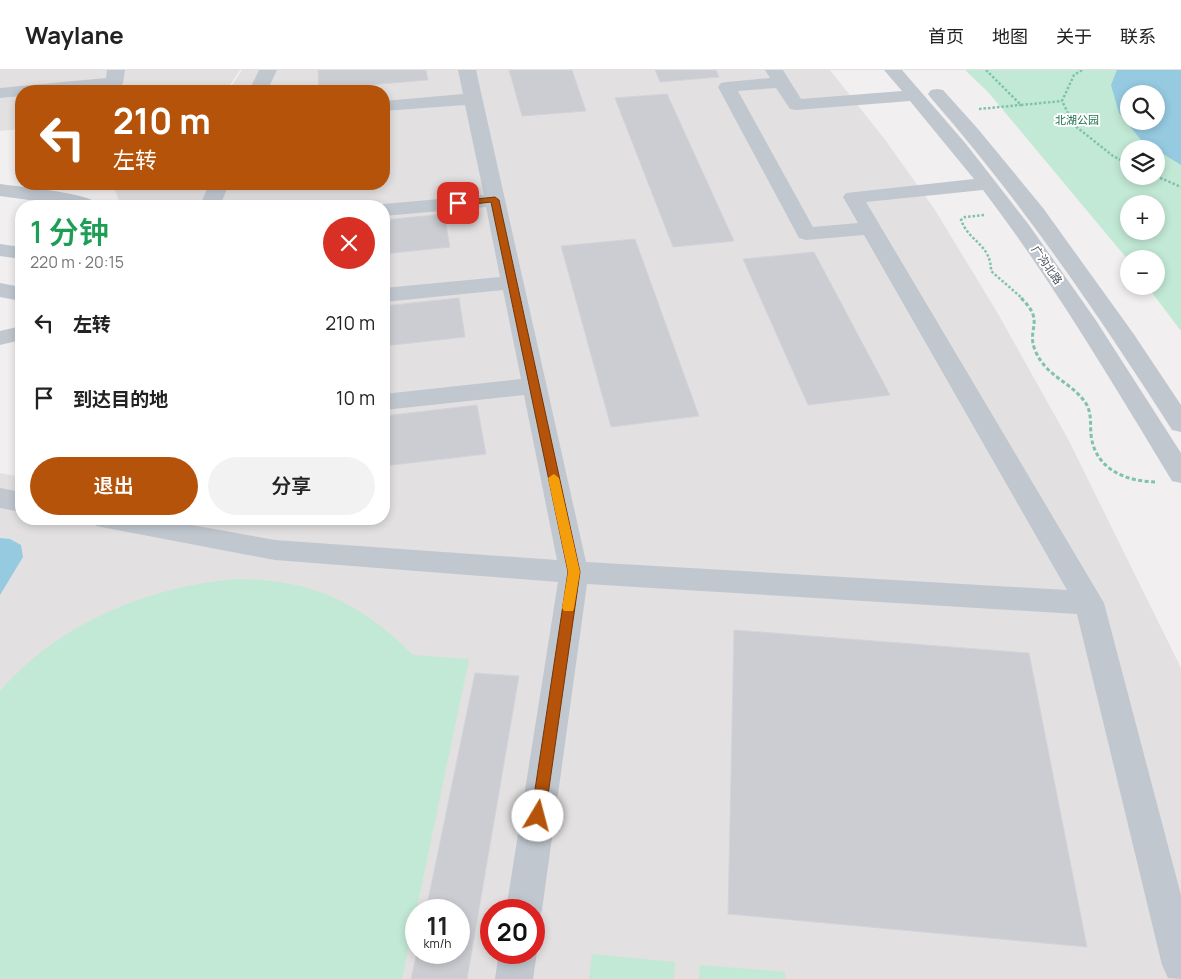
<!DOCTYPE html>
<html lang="zh">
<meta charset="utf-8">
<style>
:root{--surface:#fff;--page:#f2f2f2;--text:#222;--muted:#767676;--line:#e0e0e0;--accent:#b45309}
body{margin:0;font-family:Manrope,"Noto Sans SC",sans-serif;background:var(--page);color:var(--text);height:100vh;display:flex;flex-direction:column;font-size:19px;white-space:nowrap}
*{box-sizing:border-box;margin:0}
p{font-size:16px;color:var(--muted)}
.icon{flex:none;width:28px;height:28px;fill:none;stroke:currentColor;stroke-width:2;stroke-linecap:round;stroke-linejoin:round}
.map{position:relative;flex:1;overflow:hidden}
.panel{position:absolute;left:15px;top:130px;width:375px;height:325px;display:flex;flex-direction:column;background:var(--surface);border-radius:20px;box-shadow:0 2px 8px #0003}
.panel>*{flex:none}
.banner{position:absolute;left:15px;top:15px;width:375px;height:105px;border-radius:20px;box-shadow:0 2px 8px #0003;background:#b45309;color:#fff;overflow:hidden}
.fabs{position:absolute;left:1120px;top:15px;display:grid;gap:10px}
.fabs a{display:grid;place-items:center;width:45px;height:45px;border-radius:50%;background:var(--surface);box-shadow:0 2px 8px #0003;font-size:25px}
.speed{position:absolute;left:405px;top:829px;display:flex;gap:10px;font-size:25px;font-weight:700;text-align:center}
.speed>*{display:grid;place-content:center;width:65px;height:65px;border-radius:50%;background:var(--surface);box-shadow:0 2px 8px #0003;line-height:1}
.speed small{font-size:12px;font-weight:400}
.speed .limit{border:8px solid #d22;background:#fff;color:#111}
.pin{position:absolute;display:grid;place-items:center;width:42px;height:42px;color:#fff;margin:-21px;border-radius:10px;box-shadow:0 2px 8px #0006}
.me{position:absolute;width:55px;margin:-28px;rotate:8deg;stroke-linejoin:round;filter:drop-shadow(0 0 4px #0008)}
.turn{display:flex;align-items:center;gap:18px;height:105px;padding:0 15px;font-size:22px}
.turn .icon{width:65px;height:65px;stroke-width:2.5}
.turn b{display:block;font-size:35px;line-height:42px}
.round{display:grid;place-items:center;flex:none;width:52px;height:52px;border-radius:26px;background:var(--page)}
.headline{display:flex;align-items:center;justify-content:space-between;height:85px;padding:0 15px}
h1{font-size:30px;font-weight:600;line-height:38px;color:#1e9e55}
.button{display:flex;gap:10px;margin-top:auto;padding:10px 15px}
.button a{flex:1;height:58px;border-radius:30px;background:var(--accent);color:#fff;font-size:20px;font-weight:600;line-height:58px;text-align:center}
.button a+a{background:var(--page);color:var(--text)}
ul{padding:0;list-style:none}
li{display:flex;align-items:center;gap:15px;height:75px;padding:0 15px}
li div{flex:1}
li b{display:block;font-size:19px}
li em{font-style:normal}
header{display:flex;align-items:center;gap:30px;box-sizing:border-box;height:70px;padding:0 25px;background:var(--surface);border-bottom:1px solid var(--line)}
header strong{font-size:24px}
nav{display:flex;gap:28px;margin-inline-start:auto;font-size:18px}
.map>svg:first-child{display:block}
</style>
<header>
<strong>Waylane</strong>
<nav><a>首页</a><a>地图</a><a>关于</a><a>联系</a></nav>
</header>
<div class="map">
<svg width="1181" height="909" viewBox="0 0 1181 909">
<rect width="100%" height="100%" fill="#f1efef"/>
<!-- education -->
<path fill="#e2e0e0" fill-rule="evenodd" d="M 0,0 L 240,0 L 226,21 L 21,21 L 21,59 L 0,61 Z
M 242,0 L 830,0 L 886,71 L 935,140 L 997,242 L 1068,369 L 1181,598 L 1181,909 L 0,909 L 0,403 L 21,407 L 21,449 L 384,449 L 384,136 L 121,136 L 113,115 L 384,114 L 384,21 L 228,21 ZM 416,840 L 459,840 L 459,882 L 416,882 ZM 491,840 L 534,840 L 534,882 L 491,882 Z"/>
<!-- green -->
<path fill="#c2e9d5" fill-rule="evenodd" d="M 965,0 L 1181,0 L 1181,261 L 1147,216 L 1156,216 L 1156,189 L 1129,189 L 1129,191 L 988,22 ZM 1129,24 L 1156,24 L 1156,51 L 1129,51 ZM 1129,79 L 1156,79 L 1156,106 L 1129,106 ZM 1129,134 L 1156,134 L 1156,161 L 1129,161 Z
M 237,509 C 313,510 359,532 413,585 L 469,589 L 402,909 L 0,909 L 0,621 C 59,553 149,516 237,509 Z
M 592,884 L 675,892 L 674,909 L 589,909 Z
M 700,895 L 785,902 L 785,909 L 699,909 Z"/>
<!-- water -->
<path fill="#95cae1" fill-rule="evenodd" d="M 1117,0 L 1181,0 L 1181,95 L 1141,70 L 1119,43 L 1111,15 ZM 1129,24 L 1156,24 L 1156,51 L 1129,51 Z
M 0,468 L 10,469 L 21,475 L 23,487 L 0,525 Z"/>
<!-- building -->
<path fill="#cccdd2" stroke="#d3d4d9" d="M 318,0 L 426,0 L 428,10 L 319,19 Z
M 509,0 L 572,0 L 586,41 L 522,46 Z
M 655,0 L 716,0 L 719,7 L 660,12 Z
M 667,24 L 734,171 L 673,177 L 615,28 Z
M 444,144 L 450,177 L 384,184 L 384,150 Z
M 635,169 L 699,346 L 611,357 L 561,176 Z
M 814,182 L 890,325 L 808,335 L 743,189 Z
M 459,228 L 465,267 L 384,276 L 384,236 Z
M 477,335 L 486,384 L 384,396 L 384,346 Z
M 734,560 L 1029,583 L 1087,877 L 728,844 Z
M 475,603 L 519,606 L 467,909 L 411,909 L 417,882 L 459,882 L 459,840 L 426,840 Z"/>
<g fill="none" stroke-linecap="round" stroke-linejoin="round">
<!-- path-far1 -->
<path stroke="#7fc3a8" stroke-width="2.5" stroke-dasharray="2.5 2" stroke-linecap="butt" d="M 986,0 L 1021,35 L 1062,31
M 1082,0 L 1074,5 L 1062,31 L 1074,55 L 1113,86 L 1129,94
M 979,39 L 1021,35
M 1156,106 L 1181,117
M 984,145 L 965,147 L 961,150 C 969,172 991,174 991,201 L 1023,229"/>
<!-- path -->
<path stroke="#7fc3a8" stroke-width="3" stroke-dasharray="4 2.5" stroke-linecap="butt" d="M 1021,228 C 1046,252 1026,258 1035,280 C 1046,307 1070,311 1085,332 C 1092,342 1090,353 1091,365 C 1095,399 1125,411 1155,412"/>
<!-- minor -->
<path fill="#c1c7cf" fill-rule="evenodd" d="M 107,0 L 125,0 L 123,13 L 120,17 L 80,21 L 21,21 L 21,26 L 0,28 L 0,18 L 106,8 Z
M 259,0 L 277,0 L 267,21 L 249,21 Z
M 458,0 L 476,0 L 586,492 L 1067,520 L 864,165 L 806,170 L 799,168 L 718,17 L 721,13 L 727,12 L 770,8 L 765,0 L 783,0 L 801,29 L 902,21 L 884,0 L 902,0 L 966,74 L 1029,155 L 1095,249 L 1181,383 L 1181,413 L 1172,411 C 1112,312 1053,212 983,120 L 866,132 L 1104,533 L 1181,825 L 1181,909 L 1168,908 L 1162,895 L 1077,544 L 587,514 L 542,840 L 537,852 L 534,853 L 534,840 L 506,840 L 558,512 L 275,490 L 96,456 L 92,449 L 158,449 L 275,470 L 557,490 L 524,325 L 384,340 L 384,324 L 521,309 L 503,220 L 384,232 L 384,218 L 500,207 L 486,137 L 384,146 L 384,136 L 376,136 L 384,134 L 484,125 L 465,35 L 384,41 L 384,31 L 463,24 ZM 776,18 L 790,39 L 796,40 L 910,31 L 974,109 L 846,123 L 843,127 L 858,153 L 813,157 L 738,21 Z
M 937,19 L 943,20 L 978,59 L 1043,138 L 1133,263 L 1181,335 L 1181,362 L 1172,360 C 1098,244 1021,131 931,28 L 928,24 L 931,20 Z
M 0,114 C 19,117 91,122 101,136 L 72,136 L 0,126 Z
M 209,114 L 229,114 L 220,136 L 200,136 Z
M 0,174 L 21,177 L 21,189 L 0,186 Z
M 0,213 L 21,217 L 21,231 L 0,227 Z
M 21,256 L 21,270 L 0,275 L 0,261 Z
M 0,418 L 21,422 L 21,442 L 0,438 Z
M 534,875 L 537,882 L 533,909 L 495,909 L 499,882 L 534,882 Z"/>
</g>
<!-- route -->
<path fill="#b45309" stroke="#753606" d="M 495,127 L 499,130 L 580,502 L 545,746 L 543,751 L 538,753 L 533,751 L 531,746 L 568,502 L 491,132 L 458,136 L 454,133 L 458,131 Z"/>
<!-- slow -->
<path fill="#f59e0b" d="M 554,404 L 559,408 L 580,502 L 574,538 L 573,541 L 564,541 L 562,538 L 568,502 L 548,408 Z"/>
<g text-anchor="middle" stroke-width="4" stroke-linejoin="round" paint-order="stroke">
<!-- far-park labels -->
<g font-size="11" fill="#237252" stroke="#fff">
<text x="1077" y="54">北湖公园</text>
</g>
<!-- far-street labels -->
<g font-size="11" fill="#495059" stroke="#fff">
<text transform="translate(1047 195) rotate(55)" y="4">广沟北路</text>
</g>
</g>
</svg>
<div class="fabs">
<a><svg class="icon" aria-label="search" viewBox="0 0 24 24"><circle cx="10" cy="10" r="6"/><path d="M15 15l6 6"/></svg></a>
<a><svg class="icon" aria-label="layers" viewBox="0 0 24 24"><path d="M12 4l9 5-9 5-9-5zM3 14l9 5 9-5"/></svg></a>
<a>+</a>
<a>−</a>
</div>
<div class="speed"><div>11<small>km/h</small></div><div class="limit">20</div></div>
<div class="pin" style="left:458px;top:133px;background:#d93025"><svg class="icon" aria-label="arrive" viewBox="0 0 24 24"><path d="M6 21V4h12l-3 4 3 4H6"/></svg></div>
<svg class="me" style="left:538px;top:746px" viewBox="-20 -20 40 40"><circle r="19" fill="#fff"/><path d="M0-13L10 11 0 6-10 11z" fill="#b45309"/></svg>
<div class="banner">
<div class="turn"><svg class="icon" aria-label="left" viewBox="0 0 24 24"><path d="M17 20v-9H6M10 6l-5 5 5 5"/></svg><div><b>210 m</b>左转</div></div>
</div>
<section class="panel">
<div class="headline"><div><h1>1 分钟</h1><p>220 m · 20:15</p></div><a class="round" style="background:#d93025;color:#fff"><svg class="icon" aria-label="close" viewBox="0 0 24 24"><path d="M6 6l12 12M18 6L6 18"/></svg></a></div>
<ul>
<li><svg class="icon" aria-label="left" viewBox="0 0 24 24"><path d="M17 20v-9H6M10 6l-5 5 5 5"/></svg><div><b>左转</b></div><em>210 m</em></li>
<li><svg class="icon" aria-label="arrive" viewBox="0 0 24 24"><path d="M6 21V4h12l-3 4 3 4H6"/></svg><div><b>到达目的地</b></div><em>10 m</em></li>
</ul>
<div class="button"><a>退出</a><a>分享</a></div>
</section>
</div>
